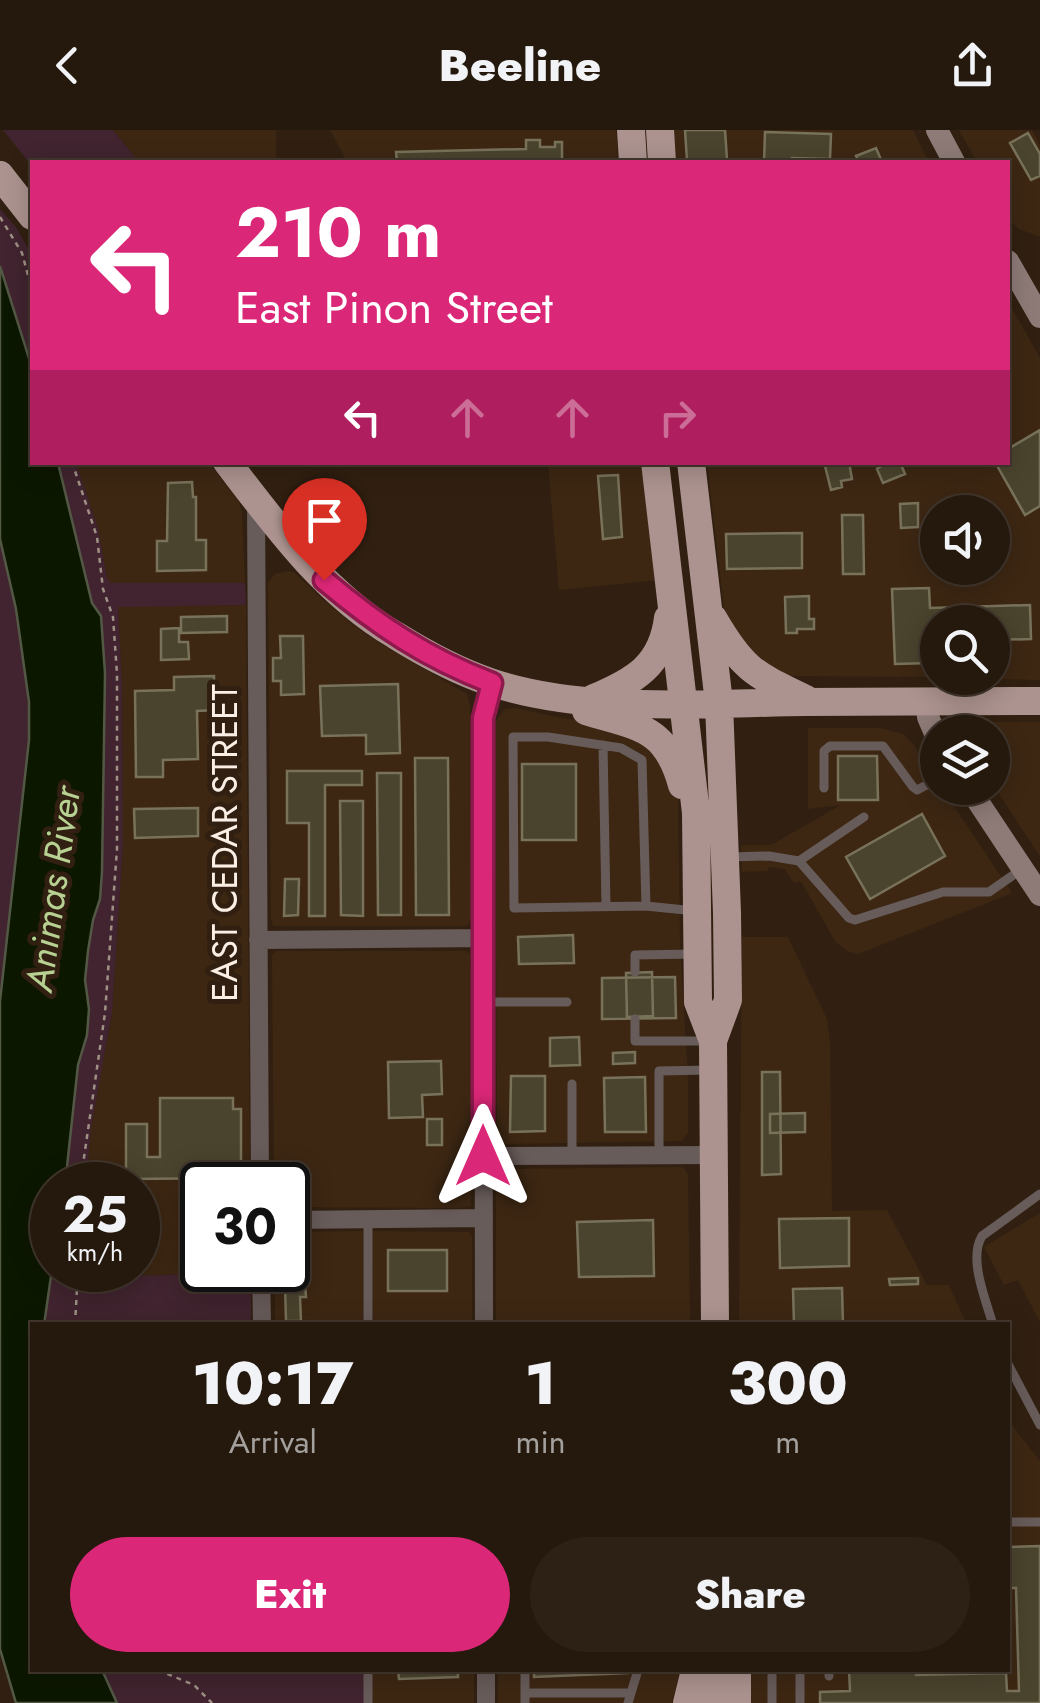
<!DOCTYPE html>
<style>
:root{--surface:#25180d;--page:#2d2116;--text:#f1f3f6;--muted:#a3a09d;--line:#42372e;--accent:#db2777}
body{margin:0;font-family:Jost,sans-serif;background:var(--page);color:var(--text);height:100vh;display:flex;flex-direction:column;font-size:38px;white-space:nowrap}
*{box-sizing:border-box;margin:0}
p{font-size:32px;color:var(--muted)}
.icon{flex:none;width:55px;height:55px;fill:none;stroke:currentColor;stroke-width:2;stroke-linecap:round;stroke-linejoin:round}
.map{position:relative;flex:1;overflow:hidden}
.sheet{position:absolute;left:30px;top:1192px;width:980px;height:350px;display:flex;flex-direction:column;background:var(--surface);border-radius:0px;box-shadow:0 5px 25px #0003,0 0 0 2px var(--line)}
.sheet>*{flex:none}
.banner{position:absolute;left:30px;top:30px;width:980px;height:305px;border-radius:0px;box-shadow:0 5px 25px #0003,0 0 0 2px var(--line);background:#db2777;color:#fff;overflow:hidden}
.controls{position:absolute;left:920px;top:365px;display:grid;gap:20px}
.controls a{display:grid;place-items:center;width:90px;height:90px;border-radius:50%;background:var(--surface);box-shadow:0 5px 25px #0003,0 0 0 2px var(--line);font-size:50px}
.speed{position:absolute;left:30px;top:1032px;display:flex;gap:20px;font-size:50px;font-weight:700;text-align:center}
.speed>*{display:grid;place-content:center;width:130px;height:130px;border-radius:50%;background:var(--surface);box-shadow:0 5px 25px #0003,0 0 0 2px var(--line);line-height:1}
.speed small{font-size:25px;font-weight:400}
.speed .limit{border:5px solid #111;border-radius:15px;background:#fff;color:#111}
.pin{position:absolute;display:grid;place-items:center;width:85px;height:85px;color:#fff;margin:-102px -42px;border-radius:50% 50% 50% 0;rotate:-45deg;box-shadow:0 0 10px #0007}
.pin .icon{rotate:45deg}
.me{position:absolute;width:110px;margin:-55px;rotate:0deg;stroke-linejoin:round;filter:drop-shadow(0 0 8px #0008)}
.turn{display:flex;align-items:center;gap:35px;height:210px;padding:0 40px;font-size:45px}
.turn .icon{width:130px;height:130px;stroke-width:2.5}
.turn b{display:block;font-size:70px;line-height:85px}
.lanes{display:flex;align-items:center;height:95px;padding:0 40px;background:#0003;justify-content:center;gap:50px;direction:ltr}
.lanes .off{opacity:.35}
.eta{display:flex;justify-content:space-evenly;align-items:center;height:170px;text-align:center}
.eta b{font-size:60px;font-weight:800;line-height:70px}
.primary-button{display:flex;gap:20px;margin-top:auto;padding:20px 40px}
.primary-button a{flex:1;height:115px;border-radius:60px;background:var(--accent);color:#fff;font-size:40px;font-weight:800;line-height:115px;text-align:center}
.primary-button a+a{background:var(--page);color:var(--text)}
header{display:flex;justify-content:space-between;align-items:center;height:130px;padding:0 40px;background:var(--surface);font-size:45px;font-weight:800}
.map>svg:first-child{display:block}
</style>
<header><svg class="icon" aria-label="back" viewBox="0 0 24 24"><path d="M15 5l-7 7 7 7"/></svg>Beeline<svg class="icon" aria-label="share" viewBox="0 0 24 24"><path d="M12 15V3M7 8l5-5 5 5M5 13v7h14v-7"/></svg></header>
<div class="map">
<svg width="1040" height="1573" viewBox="0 0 1040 1573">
<rect width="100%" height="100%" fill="#312011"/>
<!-- built -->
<path fill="#3d2713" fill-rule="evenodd" d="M 113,0 L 276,0 L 276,32 L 139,32 Z
M 330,0 L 616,0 L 618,32 L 347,32 Z
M 673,0 L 913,0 L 929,32 L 675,32 Z
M 959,0 L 1032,0 L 1040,15 L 1040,107 L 1019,99 L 1008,88 L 1008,32 L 977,32 Z
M 1008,171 L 1040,228 L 1040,550 L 945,548 L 992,548 L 992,492 L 938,492 L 937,547 L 789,546 L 763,540 L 725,486 L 707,333 L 1008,332 ZM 938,382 L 992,382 L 992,438 L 938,438 Z
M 76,333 L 209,333 L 239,372 L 242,383 L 245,453 L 111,453 L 107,448 L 98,398 Z
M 548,333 L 646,333 L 659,450 L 559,460 Z
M 289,441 L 295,443 L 321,468 L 353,495 L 376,511 L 467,564 L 470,577 L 471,789 L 467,796 L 273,796 L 271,789 L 268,453 L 275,444 Z
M 246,475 L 250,1055 L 202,1055 L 202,1140 L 251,1140 L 251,1143 L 83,1147 L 84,1140 L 138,1140 L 138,1055 L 86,1055 L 91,998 L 112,883 L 123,715 L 122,554 L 118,476 Z
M 516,578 L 561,588 L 613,594 L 645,605 L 678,667 L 680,815 L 688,948 L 688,1002 L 682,1011 L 504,1014 L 497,1009 L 495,592 L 505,579 Z
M 965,592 L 1040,592 L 1040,726 L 993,655 L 992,602 L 959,602 L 960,597 Z
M 808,598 L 880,598 L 903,604 L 914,615 L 937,651 L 938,658 L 942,658 L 1012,763 L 858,824 L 847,821 L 835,811 L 802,753 L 799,751 L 794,753 L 785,739 L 769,737 L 767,741 L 742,742 L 741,715 L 771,715 L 841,675 L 808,679 Z
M 742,807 L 788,807 L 827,889 L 830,913 L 832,1081 L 887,1080 L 927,1155 L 949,1155 L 967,1195 L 739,1195 Z
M 277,821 L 466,821 L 470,824 L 471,1076 L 459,1078 L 288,1077 L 288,1055 L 274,1055 L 272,825 Z
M 680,1037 L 684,1038 L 688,1045 L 690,1195 L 496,1195 L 496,1042 L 499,1039 Z
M 1040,1083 L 1040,1192 L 1018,1150 L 1004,1155 L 984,1117 Z
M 363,1101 L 363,1195 L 275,1195 L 275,1140 L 288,1140 L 288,1102 Z
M 372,1101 L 469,1102 L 472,1107 L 472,1195 L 373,1195 Z
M 1008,1283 L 1014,1298 L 1040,1331 L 1040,1573 L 743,1573 L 743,1540 L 1008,1540 Z
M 371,1540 L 474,1540 L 474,1573 L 371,1573 Z
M 498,1540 L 680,1540 L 672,1573 L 498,1573 Z"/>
<!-- green -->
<path fill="#41242f" d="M 3,0 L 113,0 L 139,32 L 32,32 L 32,36 Z
M 0,79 L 16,97 L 32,125 L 32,238 L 0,136 Z
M 58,333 L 76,333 L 98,398 L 107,448 L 111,453 L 245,453 L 246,475 L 118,477 L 122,554 L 123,715 L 112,883 L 91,998 L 86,1055 L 65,1055 L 78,935 L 87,904 L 89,879 L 85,850 L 88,821 L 93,790 L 100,769 L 102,742 L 105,543 L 101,486 L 92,474 Z
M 0,409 C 18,467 29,550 29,610 L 0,871 Z
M 52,1139 L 84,1140 L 84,1147 L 251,1143 L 251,1195 L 44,1195 Z
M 102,1540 L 364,1540 L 364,1573 L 117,1573 Z"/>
<!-- water -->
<path fill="#0c1700" stroke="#535845" stroke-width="2.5" d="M 0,136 L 32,238 L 32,332 L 58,333 L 92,473 L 101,486 L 105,543 L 102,742 L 100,769 L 93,790 L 88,821 L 85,850 L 89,879 L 87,905 L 78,935 L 65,1055 L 52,1055 L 52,1139 L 44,1195 L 32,1195 L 32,1540 L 102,1540 L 117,1573 L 16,1573 L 0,1519 L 0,871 L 29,610 L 29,572 L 16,479 L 0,409 Z"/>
<!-- building -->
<path fill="#4a442e" stroke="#79725a" stroke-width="2.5" d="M 685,0 L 725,0 L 727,29 L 687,31 Z
M 765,2 L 831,4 L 830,29 L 792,28 L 792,32 L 764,32 Z
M 1028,3 L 1040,24 L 1040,46 L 1031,50 L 1010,13 Z
M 526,10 L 540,10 L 540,17 L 555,17 L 555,12 L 562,12 L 562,32 L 397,32 L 396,22 L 526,19 Z
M 876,18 L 882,32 L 859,32 L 856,26 Z
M 1040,300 L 1040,376 L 1025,385 L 995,332 L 1008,332 L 1008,319 Z
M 824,332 L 849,332 L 852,349 L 841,351 L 842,357 L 831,360 Z
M 887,332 L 900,332 L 905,344 L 883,353 L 877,339 Z
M 618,345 L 622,407 L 603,409 L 598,346 Z
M 192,352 L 193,367 L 196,367 L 196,410 L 206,410 L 206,440 L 157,441 L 157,411 L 167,411 L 168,353 Z
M 918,373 L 918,397 L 901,398 L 900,374 Z
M 842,385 L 863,385 L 864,444 L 843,444 Z
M 802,403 L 802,438 L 727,439 L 726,404 Z
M 929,458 L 930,478 L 1030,475 L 1031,509 L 992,510 L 992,492 L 938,492 L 938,512 L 931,512 L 931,533 L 895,534 L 892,459 Z
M 809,466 L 809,489 L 814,489 L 814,499 L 797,499 L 797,503 L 786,503 L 785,467 Z
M 227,486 L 227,502 L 181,503 L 181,487 Z
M 179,498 L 179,512 L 188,512 L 189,529 L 161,530 L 161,499 Z
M 280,506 L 303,506 L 304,564 L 281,565 L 281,551 L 273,551 L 273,528 L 281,528 Z
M 214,546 L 215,580 L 197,581 L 198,629 L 163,630 L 163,647 L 136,647 L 135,561 L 174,560 L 174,547 Z
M 398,554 L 400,623 L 366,624 L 366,605 L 322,606 L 320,556 Z
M 838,626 L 877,626 L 878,670 L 838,670 Z
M 415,628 L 448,628 L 449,785 L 416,785 Z
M 522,634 L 576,634 L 576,710 L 522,710 Z
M 287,641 L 362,641 L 362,655 L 325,655 L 325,786 L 309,786 L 309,693 L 287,693 Z
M 377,643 L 401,643 L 401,785 L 378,785 Z
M 340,671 L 363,671 L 363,786 L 341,785 Z
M 198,678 L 198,706 L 135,708 L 134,679 Z
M 922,684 L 945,726 L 870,769 L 846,727 Z
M 285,749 L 299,749 L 298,785 L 284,786 Z
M 573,805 L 574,833 L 519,834 L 518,807 Z
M 652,842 L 653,886 L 627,887 L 626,843 Z
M 675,847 L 676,888 L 602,889 L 602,848 Z
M 579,907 L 580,935 L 550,936 L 550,908 Z
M 635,922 L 635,933 L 613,934 L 613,923 Z
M 441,931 L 442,964 L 422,965 L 423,987 L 389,988 L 388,932 Z
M 762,942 L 780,942 L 781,1044 L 762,1045 Z
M 511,946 L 545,946 L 545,1001 L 510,1002 Z
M 645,947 L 646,1002 L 605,1002 L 604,948 Z
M 160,968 L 233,968 L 233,979 L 241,979 L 241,1048 L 126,1049 L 126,994 L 147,994 L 147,1027 L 160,1027 Z
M 805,983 L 805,1002 L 770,1003 L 770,984 Z
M 427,989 L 442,989 L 442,1015 L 427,1015 Z
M 849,1088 L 849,1136 L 780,1138 L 779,1089 Z
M 653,1090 L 654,1146 L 579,1147 L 577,1092 Z
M 388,1120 L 447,1120 L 447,1161 L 388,1161 Z
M 918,1148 L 918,1154 L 890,1155 L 889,1149 Z
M 285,1155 L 305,1155 L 306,1167 L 300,1167 L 301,1191 L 286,1191 Z
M 842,1158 L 843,1195 L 794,1195 L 793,1159 Z
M 1040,1416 L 1040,1573 L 820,1573 L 820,1562 L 850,1561 L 849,1540 L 916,1540 L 916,1545 L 1006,1543 L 1007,1561 L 1019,1561 L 1016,1458 L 1008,1458 L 1008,1417 Z
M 398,1540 L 458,1540 L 458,1547 L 399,1549 Z
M 534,1540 L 628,1540 L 628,1543 L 534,1547 Z"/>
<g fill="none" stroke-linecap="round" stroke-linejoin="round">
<!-- path -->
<path stroke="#9f9185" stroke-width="2.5" stroke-dasharray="5 5" stroke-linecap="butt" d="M 0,87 L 22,123 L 32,160
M 72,332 L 97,407 L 103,459 L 113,487 L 117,544 L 117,719 L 105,883 L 80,1055
M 75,1195 L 78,1140
M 158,1540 L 194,1555 L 212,1573"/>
<!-- service -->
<path stroke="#685c5a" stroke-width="9" d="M 603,615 L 606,776
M 824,658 L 824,621 L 830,616 L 883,616 L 913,657 L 917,660 L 938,649
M 728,727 L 769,726 L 799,731 L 849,788 L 855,790 L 943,762 L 989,762 L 1019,741
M 799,731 L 864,687
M 646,776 L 514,778 L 513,607 L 548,607 L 621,618 L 642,630 L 646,776 L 695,781
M 635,842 L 635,825 L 695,824
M 483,872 L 567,872
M 635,889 L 635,911 L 709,911
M 572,954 L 572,1026
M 659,1024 L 659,941 L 710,940
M 368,1089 L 368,1195
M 993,1195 C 986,1170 968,1129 982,1106 L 1040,1064
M 1008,1234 L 1040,1295
M 1008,1392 L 1040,1392
M 368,1540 L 368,1573
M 525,1540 L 525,1573
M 772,1540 L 772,1573
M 829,1540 L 829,1546
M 525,1563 L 631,1563
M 628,1573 L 638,1540
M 800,1573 L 800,1540"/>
<!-- minor -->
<path stroke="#685c5a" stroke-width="18" d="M 256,371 L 260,1055
M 258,810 L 483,808
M 483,1026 L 714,1025
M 288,1090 L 484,1088
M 261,1140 L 262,1195
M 484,1195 L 483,588 L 492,553
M 486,1540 L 486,1573"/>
<!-- secondary -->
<path stroke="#8e7b78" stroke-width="22" d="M 937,0 L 954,32
M 1008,131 L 1040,187
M 926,571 L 928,587 L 938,610
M 969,658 L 1040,765"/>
<!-- primary -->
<path stroke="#ac938f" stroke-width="28" d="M 631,0 L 633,32
M 660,0 L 662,32
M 0,45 L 32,86
M 227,332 C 276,396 325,464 395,505 C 424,523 457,541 490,552 C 584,584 706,573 805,572 C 884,571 962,571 1040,571
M 655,332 L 696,683 L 698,872 L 713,911
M 691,332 L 719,573 L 727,783 L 728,870 L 713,911 L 715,1195
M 713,488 C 743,540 754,544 806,569
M 594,568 C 634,551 662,536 668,488
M 586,581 C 638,597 666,596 682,655
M 737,1540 L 737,1573
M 687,1573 L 695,1540
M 714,1573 L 722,1540"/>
</g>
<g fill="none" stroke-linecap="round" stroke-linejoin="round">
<!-- route casing -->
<g stroke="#8e194d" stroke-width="25">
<path id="route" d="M 324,450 C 377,495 426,528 492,553 L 483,588 L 483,1026"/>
</g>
<!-- route -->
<use href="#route" stroke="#db2777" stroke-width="18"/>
</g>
<g text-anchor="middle" stroke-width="10" stroke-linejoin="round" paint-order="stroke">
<!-- street labels -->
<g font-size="35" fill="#faeee5" stroke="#312011">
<text transform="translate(225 713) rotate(-90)" y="12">EAST CEDAR STREET</text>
</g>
<!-- water labels -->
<g font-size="38" font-style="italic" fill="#b7d193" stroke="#312011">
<text transform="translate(53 759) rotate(-82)" y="13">Animas River</text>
</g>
</g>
</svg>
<div class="controls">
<a><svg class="icon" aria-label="sound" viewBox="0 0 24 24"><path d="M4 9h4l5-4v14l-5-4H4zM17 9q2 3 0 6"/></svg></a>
<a><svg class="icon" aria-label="search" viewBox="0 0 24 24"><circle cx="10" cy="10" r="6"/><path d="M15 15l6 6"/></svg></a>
<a><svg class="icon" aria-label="layers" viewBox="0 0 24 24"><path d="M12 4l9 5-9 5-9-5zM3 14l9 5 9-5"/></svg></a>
</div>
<div class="speed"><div>25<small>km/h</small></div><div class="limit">30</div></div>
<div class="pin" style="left:324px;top:450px;background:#d93025"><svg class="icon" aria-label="arrive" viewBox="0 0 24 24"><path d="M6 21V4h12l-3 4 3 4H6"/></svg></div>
<svg class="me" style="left:483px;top:1026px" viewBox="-20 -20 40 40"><path d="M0-17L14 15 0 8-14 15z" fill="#db2777" stroke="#fff" stroke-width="4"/></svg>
<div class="banner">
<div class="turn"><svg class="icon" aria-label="left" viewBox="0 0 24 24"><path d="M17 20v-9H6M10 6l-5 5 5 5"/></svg><div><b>210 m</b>East Pinon Street</div></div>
<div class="lanes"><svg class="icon" aria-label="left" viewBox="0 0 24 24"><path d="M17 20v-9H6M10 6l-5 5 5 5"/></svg><svg class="icon off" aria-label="ahead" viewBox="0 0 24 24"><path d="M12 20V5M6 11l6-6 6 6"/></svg><svg class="icon off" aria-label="ahead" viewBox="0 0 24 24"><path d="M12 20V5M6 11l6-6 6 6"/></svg><svg class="icon off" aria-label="right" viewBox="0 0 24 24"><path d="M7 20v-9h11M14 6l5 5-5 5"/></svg></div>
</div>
<section class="sheet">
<div class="eta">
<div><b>10:17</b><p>Arrival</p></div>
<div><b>1</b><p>min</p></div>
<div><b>300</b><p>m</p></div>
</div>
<div class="primary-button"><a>Exit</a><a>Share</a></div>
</section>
</div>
